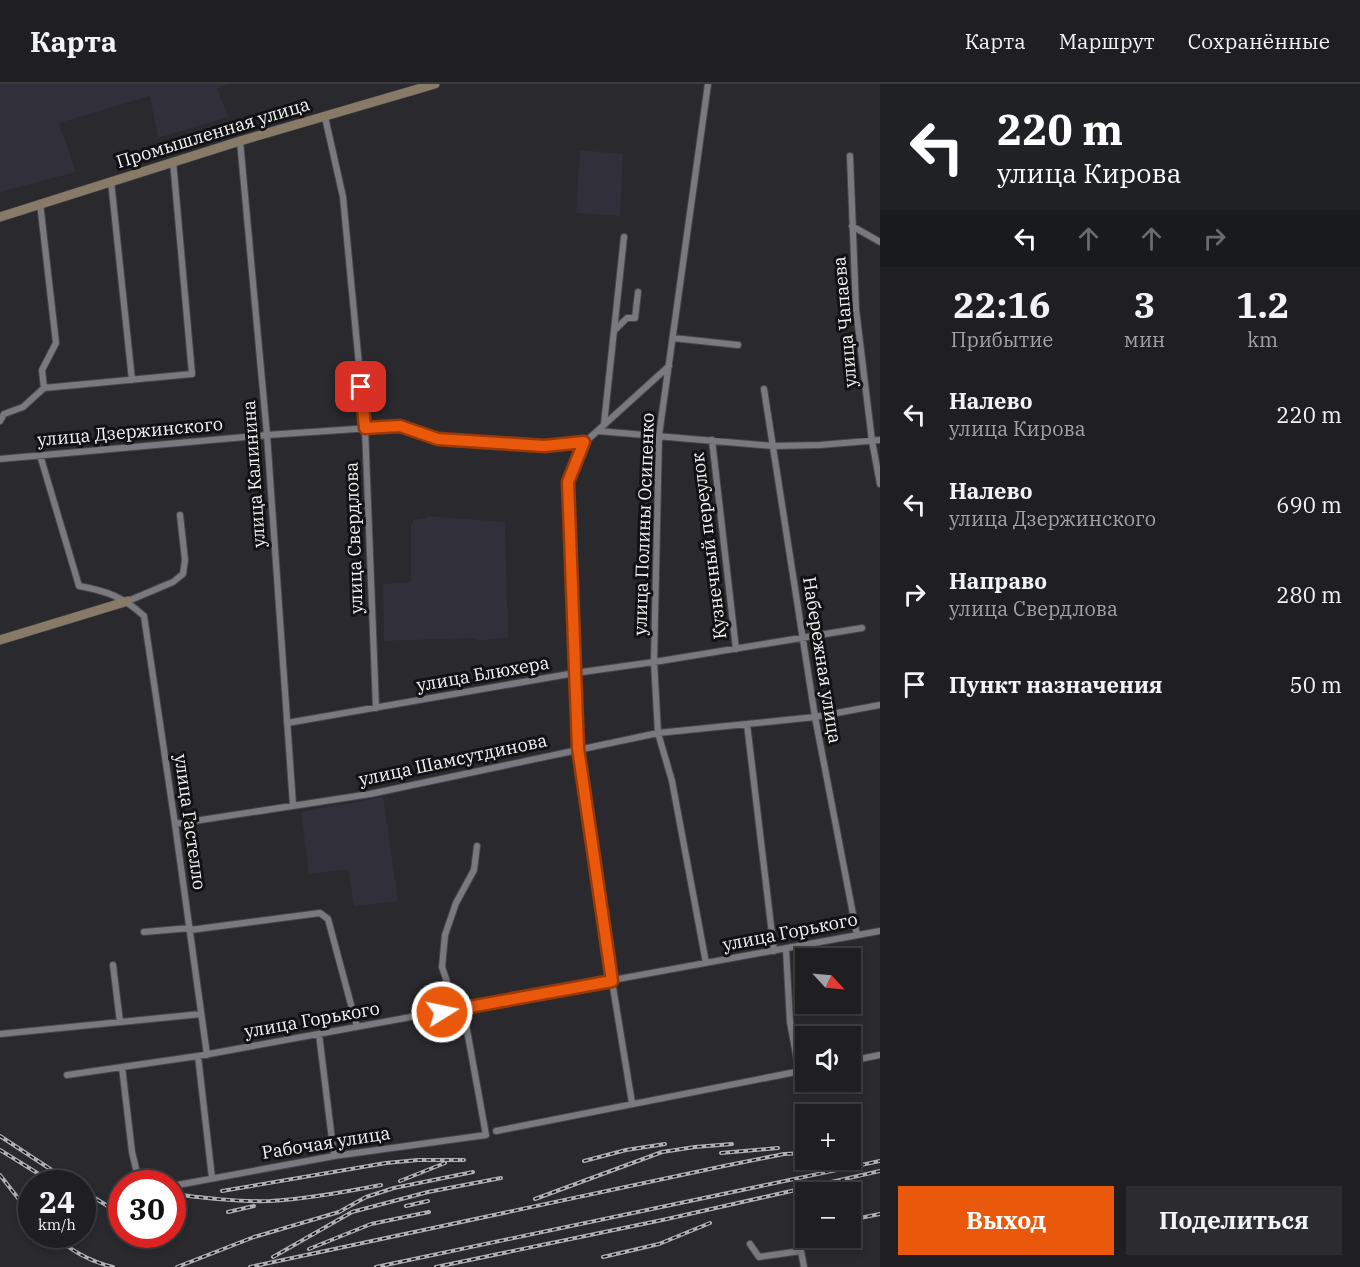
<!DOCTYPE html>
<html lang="ru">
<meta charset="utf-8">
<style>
:root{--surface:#1f1f22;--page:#2c2c2f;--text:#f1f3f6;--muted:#a1a2a5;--line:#3c3d40;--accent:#ea580c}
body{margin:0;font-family:"IBM Plex Serif",serif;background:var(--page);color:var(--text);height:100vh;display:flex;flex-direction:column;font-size:22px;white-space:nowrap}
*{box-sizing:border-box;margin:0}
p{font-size:20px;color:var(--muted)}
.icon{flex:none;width:33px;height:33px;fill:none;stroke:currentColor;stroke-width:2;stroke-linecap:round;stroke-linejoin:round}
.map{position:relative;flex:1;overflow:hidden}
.panel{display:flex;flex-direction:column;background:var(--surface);width:480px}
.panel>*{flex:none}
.hud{background:#202124;color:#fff;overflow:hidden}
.needle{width:39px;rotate:116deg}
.buttons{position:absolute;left:795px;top:864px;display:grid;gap:12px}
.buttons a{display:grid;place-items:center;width:66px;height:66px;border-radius:0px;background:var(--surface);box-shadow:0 3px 9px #0003,0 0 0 2px var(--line);font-size:30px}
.speed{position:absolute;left:18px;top:1086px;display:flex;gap:12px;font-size:30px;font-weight:700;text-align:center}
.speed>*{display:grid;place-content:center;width:78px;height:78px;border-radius:50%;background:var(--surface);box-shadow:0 3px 9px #0003,0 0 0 2px var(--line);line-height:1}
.speed small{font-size:15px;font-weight:400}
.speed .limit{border:9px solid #d22;background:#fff;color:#111}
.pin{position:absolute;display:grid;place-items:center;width:51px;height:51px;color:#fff;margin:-26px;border-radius:12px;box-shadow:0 3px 9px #0006}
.me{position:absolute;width:66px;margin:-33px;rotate:80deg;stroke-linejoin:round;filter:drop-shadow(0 0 4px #0008)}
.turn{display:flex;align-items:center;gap:21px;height:126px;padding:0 18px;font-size:27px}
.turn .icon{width:78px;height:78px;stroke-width:2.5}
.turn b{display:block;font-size:42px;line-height:51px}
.lanes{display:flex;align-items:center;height:57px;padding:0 18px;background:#0003;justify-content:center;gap:30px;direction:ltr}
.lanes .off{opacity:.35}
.eta{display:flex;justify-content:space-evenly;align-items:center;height:102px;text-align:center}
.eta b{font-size:36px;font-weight:700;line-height:42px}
.button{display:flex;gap:12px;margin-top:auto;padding:12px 18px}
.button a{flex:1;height:69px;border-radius:0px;background:var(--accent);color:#fff;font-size:24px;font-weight:700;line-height:69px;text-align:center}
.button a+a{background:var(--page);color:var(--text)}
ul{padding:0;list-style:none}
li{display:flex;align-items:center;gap:18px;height:90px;padding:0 18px}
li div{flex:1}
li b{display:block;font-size:22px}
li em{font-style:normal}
header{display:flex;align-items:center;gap:36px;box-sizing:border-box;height:84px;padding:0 30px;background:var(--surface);border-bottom:2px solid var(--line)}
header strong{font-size:28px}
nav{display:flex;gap:33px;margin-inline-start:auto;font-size:21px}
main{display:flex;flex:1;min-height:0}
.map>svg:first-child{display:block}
</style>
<header>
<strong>Карта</strong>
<nav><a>Карта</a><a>Маршрут</a><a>Сохранённые</a></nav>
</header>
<main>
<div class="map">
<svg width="880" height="1183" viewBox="0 0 880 1183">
<rect width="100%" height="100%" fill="#29292e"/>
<!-- built -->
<path fill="#302f3a" d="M 0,0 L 230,0 L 217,4 L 228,33 L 158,54 L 150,12 L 59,39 L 76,88 L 0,108 Z
M 580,66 L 623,70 L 620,132 L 576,129 Z
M 426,432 L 505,438 L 508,553 L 480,557 L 475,554 L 384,557 L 383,500 L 411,498 L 411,440 L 413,439 L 413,436 L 426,434 Z
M 383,713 L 398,817 L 354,822 L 348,785 L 309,790 L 301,728 Z"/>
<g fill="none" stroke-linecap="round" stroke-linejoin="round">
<!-- street casing -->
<g stroke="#48474c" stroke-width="8">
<path id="street" d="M 325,33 L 343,113 L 365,344 L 376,624
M 240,57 L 267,351 L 293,721
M 850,72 L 856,225 L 872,357 L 880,400
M 111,97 L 132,296
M 852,142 L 880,158
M 615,246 L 627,234 L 635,234 L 638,208
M 673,254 L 738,261
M 44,304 L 192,290 L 173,77
M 764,305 L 815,633 L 857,851
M 0,337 L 4,330 L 23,323 L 44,304 L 42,286 L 56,259 L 40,119
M 604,340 L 624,153
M 598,347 L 773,362 L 820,361 L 880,356
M 712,356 L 736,565
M 40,371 L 79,502 C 107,507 123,513 144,532 L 175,740 L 207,971
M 0,375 L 267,351 L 400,342 L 438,355 L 544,362 L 584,359
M 128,517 L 173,498 L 183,490 L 185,476 L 180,431
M 287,639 L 575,589 L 654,578 L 862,544
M 747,640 L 774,867
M 175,740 L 370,710 L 658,649 L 815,633 L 880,621
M 190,846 L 320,829 L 328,835 L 357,943
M 144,848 L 190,844
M 786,865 L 790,938 L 799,987
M 706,879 L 672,697 L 658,649 L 654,578 L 659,351 L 708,0
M 113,881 L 120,938
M 0,950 L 201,930
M 319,950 L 334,1072
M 198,972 L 212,1094
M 850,977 L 880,971
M 122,983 L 132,1068 L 138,1093
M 67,991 L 198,972 L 880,847
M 632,1019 L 612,897 L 578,664 L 568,398 L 584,359 L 669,282
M 496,1047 L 806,986
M 172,1102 L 334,1072 L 486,1051 L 463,924 L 450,907 L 442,883 L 445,851 L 456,819 L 474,786 L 477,762
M 750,1160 L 759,1173 L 801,1167 L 804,1183"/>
</g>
<!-- secondary casing -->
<g stroke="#48474c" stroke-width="10">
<path id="secondary" d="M 0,133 L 240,57 L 435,0
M 0,556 L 128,517"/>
</g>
<!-- street -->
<use href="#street" stroke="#7a7980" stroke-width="6"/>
<!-- secondary -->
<use href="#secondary" stroke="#877a67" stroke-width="9"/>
<!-- rail casing -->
<g stroke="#b0b0b4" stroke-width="4">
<path id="rail" d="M 0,1052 L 73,1100
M 0,1066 L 55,1100
M 721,1069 L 778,1064
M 584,1077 L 626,1066 L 665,1060
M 0,1091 L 32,1132
M 400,1097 L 445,1079
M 82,1106 L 122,1131
M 222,1107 L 386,1079 L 418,1076 L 464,1076
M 172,1110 C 205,1114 238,1118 270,1117 C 307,1115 345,1108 381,1101
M 535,1115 L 662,1068 L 695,1063 L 732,1060
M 406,1122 L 428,1117
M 228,1128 L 254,1122
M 850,1136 L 880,1130
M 51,1150 C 71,1166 88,1177 113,1183
M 309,1165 L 371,1140 L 429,1128
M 273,1173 L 352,1128 L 428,1108 L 501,1094
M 603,1173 L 659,1160 L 710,1139
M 177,1183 L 254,1153 L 339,1128 L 366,1113 L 394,1104 L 473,1088
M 250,1183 L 724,1082 L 784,1070 L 806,1069
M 376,1183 L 880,1077
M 436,1183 L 667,1135 L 880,1087"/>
</g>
<!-- rail -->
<use href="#rail" stroke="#121214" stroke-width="1.5" stroke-dasharray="4.5" stroke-linecap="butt"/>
</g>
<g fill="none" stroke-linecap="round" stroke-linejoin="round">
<!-- route casing -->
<g stroke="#983908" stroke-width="15">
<path id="route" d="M 361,303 L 365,344 L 400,342 L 438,355 L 544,362 L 584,358 L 568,398 L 578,664 L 612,897 L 442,928"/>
</g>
<!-- route -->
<use href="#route" stroke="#ea580c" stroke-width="10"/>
</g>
<g text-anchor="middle" stroke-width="6" stroke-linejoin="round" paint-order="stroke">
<!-- street labels -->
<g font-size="18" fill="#f4f4f8" stroke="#121214">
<text transform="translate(213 49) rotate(-17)" y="6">Промышленная улица</text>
<text transform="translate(845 238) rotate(-95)" y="6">улица Чапаева</text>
<text transform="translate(130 348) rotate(-5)" y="6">улица Дзержинского</text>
<text transform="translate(254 390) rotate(-94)" y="6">улица Калинина</text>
<text transform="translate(644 440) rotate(-88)" y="6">улица Полины Осипенко</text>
<text transform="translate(354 454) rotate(-92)" y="6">улица Свердлова</text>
<text transform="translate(709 462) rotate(-97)" y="6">Кузнечный переулок</text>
<text transform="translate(822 576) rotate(81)" y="6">Набережная улица</text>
<text transform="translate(483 590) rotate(-10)" y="6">улица Блюхера</text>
<text transform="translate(453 676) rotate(-12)" y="6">улица Шамсутдинова</text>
<text transform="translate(190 738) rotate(82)" y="6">улица Гастелло</text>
<text transform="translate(790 848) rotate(-11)" y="6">улица Горького</text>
<text transform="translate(312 936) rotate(-10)" y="6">улица Горького</text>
<text transform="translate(326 1059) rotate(-9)" y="6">Рабочая улица</text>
</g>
</g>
</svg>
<div class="buttons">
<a><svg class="needle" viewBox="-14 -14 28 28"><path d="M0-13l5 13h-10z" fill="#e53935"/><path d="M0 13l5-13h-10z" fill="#a1a2a5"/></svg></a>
<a><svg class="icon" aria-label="sound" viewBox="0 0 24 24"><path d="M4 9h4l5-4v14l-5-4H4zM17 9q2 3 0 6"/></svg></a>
<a>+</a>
<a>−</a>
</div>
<div class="speed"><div>24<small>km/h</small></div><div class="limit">30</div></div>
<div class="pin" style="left:361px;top:303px;background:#d93025"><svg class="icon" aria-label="arrive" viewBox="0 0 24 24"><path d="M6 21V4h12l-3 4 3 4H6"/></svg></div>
<svg class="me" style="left:442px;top:928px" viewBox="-20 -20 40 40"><circle r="17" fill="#ea580c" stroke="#fff" stroke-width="3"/><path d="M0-11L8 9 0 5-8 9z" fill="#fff"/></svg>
</div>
<section class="panel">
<div class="hud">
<div class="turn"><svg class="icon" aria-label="left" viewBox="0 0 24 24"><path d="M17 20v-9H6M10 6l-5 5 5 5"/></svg><div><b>220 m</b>улица Кирова</div></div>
<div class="lanes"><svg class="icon" aria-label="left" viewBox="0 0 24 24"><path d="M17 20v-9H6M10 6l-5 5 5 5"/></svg><svg class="icon off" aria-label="ahead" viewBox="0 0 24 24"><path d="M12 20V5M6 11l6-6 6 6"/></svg><svg class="icon off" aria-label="ahead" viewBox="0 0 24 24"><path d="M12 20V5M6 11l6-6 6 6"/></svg><svg class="icon off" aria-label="right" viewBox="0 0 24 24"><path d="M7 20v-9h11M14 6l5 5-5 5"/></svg></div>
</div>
<div class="eta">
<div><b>22:16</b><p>Прибытие</p></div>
<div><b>3</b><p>мин</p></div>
<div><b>1.2</b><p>km</p></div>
</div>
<ul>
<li><svg class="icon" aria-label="left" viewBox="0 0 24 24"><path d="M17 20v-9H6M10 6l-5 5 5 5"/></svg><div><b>Налево</b><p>улица Кирова</p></div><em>220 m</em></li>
<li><svg class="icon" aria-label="left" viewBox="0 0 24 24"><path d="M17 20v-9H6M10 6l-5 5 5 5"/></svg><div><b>Налево</b><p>улица Дзержинского</p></div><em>690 m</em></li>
<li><svg class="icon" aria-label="right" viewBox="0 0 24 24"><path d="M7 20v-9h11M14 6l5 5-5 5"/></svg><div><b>Направо</b><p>улица Свердлова</p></div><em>280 m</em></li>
<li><svg class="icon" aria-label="arrive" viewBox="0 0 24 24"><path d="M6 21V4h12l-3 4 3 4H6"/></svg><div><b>Пункт назначения</b></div><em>50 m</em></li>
</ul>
<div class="button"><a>Выход</a><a>Поделиться</a></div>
</section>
</main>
